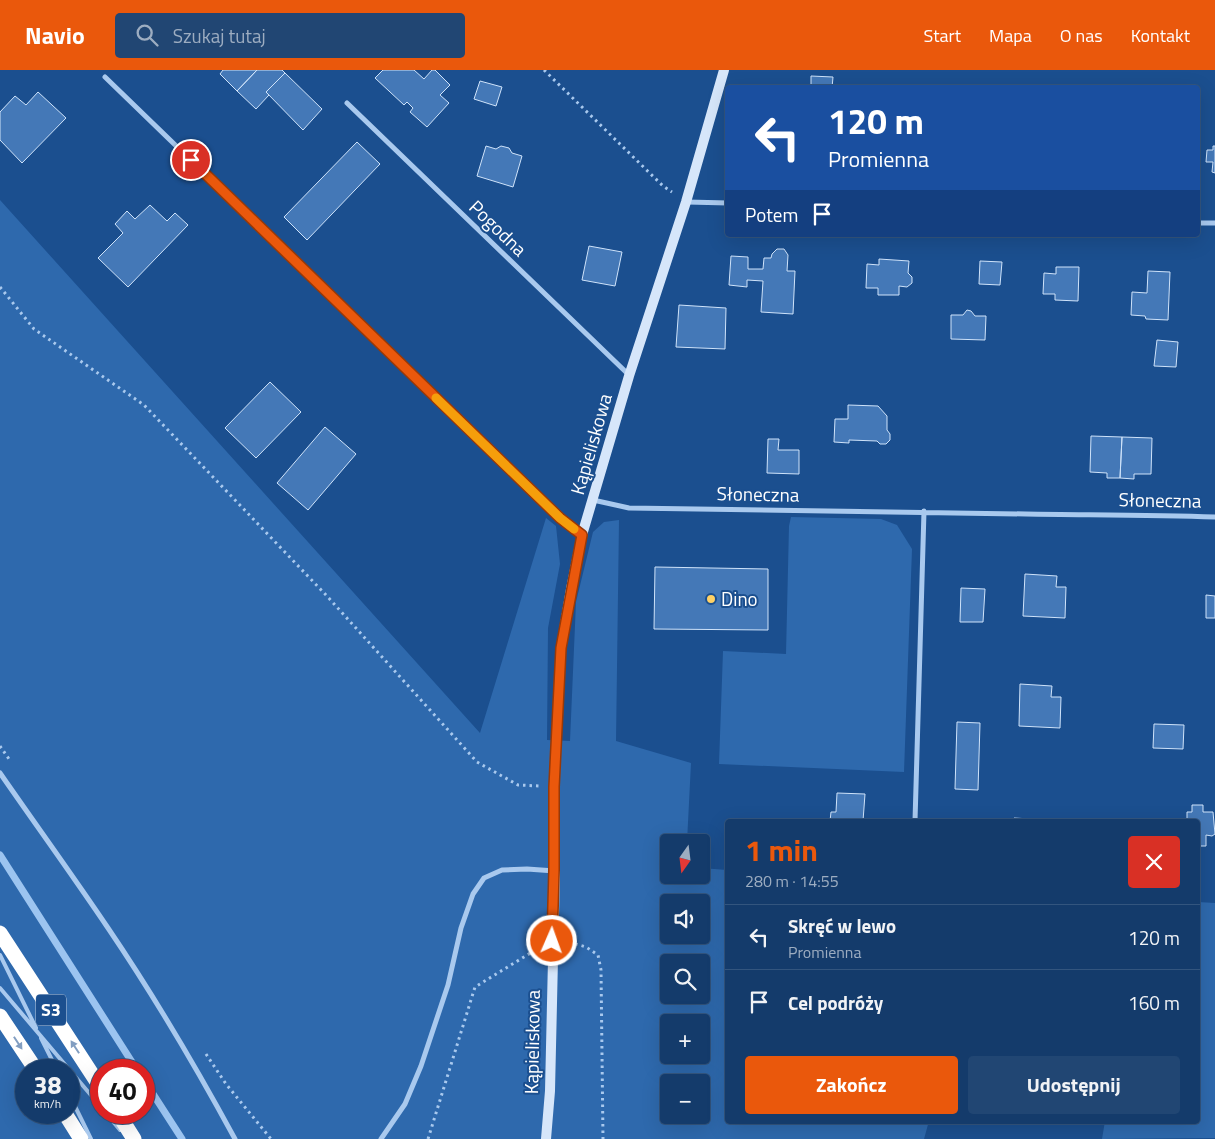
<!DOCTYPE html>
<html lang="pl">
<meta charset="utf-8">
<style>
:root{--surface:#143b6b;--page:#214673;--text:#f1f3f6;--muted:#9dadc1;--line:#33557e;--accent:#ea580c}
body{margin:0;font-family:"Titillium Web",sans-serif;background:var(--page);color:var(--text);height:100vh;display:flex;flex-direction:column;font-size:19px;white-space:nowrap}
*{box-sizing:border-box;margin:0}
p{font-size:16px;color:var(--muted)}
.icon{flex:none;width:28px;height:28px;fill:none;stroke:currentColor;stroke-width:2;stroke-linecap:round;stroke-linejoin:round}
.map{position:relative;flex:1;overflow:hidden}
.side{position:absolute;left:725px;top:749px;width:475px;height:305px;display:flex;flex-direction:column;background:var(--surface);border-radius:5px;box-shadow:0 5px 20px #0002,0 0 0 1px var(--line)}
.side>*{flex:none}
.hud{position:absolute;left:725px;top:15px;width:475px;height:152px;border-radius:5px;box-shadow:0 5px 20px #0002,0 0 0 1px var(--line);background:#1a4fa0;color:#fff;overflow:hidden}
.needle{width:32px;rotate:194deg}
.tools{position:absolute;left:660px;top:764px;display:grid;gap:10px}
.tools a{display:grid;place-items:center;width:50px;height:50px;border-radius:5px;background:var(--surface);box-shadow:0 5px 20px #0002,0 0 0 1px var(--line);font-size:25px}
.speed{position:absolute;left:15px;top:989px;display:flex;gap:10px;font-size:25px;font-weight:700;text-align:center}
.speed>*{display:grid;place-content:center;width:65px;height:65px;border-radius:50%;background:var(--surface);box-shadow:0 5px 20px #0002,0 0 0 1px var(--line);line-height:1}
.speed small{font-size:12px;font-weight:400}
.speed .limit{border:8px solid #d22;background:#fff;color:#111}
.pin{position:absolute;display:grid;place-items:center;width:42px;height:42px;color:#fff;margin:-21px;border:2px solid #fff;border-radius:50%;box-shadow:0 1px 5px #0007}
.me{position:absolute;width:55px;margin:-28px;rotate:2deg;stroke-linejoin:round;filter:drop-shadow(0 0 4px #0008)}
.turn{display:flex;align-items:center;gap:18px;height:105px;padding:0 20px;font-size:22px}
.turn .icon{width:65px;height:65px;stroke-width:2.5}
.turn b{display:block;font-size:35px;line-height:42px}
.then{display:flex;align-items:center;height:48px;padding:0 20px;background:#0003;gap:10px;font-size:19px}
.round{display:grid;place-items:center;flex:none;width:52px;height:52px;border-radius:5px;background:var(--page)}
.summary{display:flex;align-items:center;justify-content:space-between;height:85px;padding:0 20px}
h1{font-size:30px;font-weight:700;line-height:38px;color:var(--accent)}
.button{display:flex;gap:10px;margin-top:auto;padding:10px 20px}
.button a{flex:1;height:58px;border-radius:5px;background:var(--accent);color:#fff;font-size:20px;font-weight:700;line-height:58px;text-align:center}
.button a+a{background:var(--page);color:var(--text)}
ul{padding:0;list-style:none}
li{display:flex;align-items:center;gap:15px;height:65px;padding:0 20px;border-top:1px solid var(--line)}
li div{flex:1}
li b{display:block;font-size:19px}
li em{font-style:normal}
header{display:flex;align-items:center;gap:30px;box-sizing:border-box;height:70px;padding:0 25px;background:var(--accent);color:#fff}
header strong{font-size:24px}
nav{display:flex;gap:28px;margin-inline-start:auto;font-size:18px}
.search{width:350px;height:45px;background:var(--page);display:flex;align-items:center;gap:12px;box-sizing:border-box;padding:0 18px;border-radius:5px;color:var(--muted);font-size:19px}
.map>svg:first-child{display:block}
</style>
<header>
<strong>Navio</strong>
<div class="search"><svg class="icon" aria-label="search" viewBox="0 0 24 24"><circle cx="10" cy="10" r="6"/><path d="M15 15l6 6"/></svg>Szukaj tutaj</div>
<nav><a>Start</a><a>Mapa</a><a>O nas</a><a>Kontakt</a></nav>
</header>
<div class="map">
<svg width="1215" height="1069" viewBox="0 0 1215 1069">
<rect width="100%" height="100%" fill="#1b4f8f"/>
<!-- green -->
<path fill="#2e69ad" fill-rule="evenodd" d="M 0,130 L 480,663 L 546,448 L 556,456 L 560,494 L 548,558 L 547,670 L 570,671 L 576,532 L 593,462 L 604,452 L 619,450 L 616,671 L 691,693 L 687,772 L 669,772 L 669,805 L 701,805 L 701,798 L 727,800 L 728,1051 L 929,1051 L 924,1069 L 0,1069 ZM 669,832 L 701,832 L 701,865 L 669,865 ZM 669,892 L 701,892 L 701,925 L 669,925 ZM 669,952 L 701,952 L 701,985 L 669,985 ZM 26,1000 L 69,1000 L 69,1042 L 26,1042 ZM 101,1000 L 144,1000 L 144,1042 L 101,1042 ZM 669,1012 L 701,1012 L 701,1045 L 669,1045 Z
M 791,447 L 881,449 L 897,455 L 912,479 L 904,702 L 719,694 L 723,581 L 786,584 L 789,456 Z
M 1198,832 L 1215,833 L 1215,1068 L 1102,1069 L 1105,1051 L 1198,1051 Z"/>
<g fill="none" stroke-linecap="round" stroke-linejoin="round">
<!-- stream -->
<path stroke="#9cc4f0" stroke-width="7" d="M 0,785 L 137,1000
M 144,1010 L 182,1069"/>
</g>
<!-- building -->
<path fill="#4478b7" stroke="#cfe3fa" d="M 223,0 L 257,0 L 237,21 L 220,4 Z
M 257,0 L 282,0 L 285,3 L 266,22 L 269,25 L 256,39 L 237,21 Z
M 383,0 L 414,0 L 424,9 L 432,0 L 435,0 L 450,15 L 440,25 L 449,33 L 427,57 L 410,42 L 413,38 L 407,32 L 404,35 L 375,8 Z
M 285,3 L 322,39 L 303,60 L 266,22 Z
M 811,6 L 833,7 L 832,18 L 811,18 Z
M 480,11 L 502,17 L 496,36 L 474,29 Z
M 38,22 L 66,48 L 22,93 L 0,70 L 0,42 L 15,26 L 26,35 Z
M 357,72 L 380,94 L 307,170 L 284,147 Z
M 486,76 L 496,79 L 501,76 L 509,78 L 512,83 L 522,86 L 513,117 L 477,106 Z
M 1213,76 L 1215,76 L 1215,103 L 1212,102 L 1213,92 L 1206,92 L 1207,80 L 1213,80 Z
M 150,135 L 167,151 L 175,143 L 188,155 L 128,217 L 98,188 L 123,163 L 115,154 L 127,141 L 135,149 Z
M 589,176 L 622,182 L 615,216 L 582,210 Z
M 777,179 L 784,179 L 788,185 L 787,201 L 795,201 L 793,244 L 761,242 L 763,211 L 747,210 L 747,217 L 729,215 L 731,186 L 748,187 L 748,199 L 763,199 L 764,188 L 771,188 L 772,184 Z
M 879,189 L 909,191 L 908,203 L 912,207 L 912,213 L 907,217 L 899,216 L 899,225 L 878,225 L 878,218 L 866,218 L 867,194 L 879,195 Z
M 980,191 L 1002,192 L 1000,215 L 979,214 Z
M 1056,197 L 1079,197 L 1078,231 L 1055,230 L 1055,224 L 1043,224 L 1044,203 L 1056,204 Z
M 1148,201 L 1170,202 L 1168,250 L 1146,249 L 1145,246 L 1131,245 L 1132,222 L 1147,223 Z
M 679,235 L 726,238 L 725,279 L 676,277 Z
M 967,240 L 971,241 L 975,246 L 986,246 L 985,270 L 951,269 L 951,245 L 963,245 Z
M 1157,270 L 1178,272 L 1176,297 L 1154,296 Z
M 270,312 L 301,342 L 256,388 L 225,358 Z
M 848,335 L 878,336 L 887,346 L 887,360 L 890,364 L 890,370 L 886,374 L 880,374 L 877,371 L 849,370 L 849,373 L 834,372 L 835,349 L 848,349 Z
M 325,357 L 356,384 L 308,440 L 277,413 Z
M 1091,366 L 1122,367 L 1120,408 L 1107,408 L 1107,403 L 1090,402 Z
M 1122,367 L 1152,368 L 1151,404 L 1134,404 L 1134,409 L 1120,408 Z
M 768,369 L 779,369 L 778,380 L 799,380 L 799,404 L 767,403 Z
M 655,497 L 768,499 L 768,560 L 654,559 Z
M 1025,504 L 1057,506 L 1056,517 L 1066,517 L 1065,548 L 1023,546 Z
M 961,518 L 985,519 L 983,552 L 960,552 Z
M 1206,525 L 1215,526 L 1215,548 L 1206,548 Z
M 1020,614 L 1052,616 L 1051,627 L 1061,627 L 1060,658 L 1019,656 Z
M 957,652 L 980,653 L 978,720 L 955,719 Z
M 1154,654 L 1184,655 L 1183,679 L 1153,678 Z
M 837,723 L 865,724 L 863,751 L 830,751 L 831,742 L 836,742 Z
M 1192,735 L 1203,735 L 1203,742 L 1213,742 L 1215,764 L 1212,766 L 1206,765 L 1206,776 L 1198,776 L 1198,751 L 1187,751 L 1187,742 L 1192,742 Z
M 1014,748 L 1046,750 L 1045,751 L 1014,751 Z"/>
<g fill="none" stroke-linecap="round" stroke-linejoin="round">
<!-- path -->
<path stroke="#a9c9ee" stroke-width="3" stroke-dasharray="2.5 4" stroke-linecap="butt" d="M 544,0 L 663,116 L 672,122
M 0,217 L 34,259 L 144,335 L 326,525 L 477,692 L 518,715 L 539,716
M 0,676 L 11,692
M 569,872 L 586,877 L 598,885 L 601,900 L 603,1069
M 206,984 L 226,1014 L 271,1069
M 428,1069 L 475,917 L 537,879"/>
<!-- lane -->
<path stroke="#a9c9ee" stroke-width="4" d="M 0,885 L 36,958
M 0,918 L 101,1037
M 41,968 L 57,1000
M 69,1024 L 91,1069
M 105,1042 L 120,1060"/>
<!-- street -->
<path stroke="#a9c9ee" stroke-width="5" d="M 105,7 L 560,448 L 582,465
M 347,33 L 629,305
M 687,132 L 728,133
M 1198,153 L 1215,153
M 593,430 L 629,438 C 761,439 893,442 1026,444 C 1089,445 1152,445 1215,447
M 0,703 C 36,755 73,806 108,858 C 154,926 196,997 235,1069
M 915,751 L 924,441
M 381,1069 L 405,1034 L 421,996 L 448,915 L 461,858 L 473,824 L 484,808 L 502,800 L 527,799 L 555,801"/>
<!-- secondary -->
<path stroke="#d6e6fa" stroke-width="10" d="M 546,1069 L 550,1021 L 555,801 L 554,717 L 561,578 L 571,519 L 582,465 L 629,306 L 686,132 L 724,0"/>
<!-- highway -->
<path stroke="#fff" stroke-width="15" d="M 0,863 L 101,1018
M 0,946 L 36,1000
M 64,1042 L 81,1069
M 117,1042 L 134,1069"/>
</g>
<!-- one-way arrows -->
<defs><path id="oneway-solid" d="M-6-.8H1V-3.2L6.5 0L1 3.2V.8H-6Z" transform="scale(1.25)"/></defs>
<g fill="#829ec1">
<use href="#oneway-solid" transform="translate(18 973) rotate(57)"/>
<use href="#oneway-solid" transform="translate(75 977) rotate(-123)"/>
</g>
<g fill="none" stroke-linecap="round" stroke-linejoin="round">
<!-- route casing -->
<g stroke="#983908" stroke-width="12">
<path id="route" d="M 191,90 L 560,448 L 582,465 L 561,578 L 554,717 L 554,800 L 552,871"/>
</g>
<!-- route -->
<use href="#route" stroke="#ea580c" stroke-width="9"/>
<!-- slow -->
<path stroke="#f59e0b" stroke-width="9" d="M 436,328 L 560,448 L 574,459"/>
</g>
<!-- markers -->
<circle fill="#ffd166" stroke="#1b4f8f" stroke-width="2" cx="711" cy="529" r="5"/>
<g text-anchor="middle" stroke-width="4" stroke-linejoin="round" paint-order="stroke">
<!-- shield labels -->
<rect fill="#1b4f8f" stroke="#bbcadd" stroke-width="1" x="36" y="924.5" width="30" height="31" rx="4"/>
<g font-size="18" font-weight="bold" fill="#fff">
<text x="51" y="946">S3</text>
</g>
<!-- street labels -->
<g font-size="19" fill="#fff" stroke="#1b4f8f">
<text transform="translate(498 158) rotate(44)" y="7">Pogodna</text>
<text transform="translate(591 374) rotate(-74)" y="7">Kąpieliskowa</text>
<text transform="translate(758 424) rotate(1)" y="7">Słoneczna</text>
<text transform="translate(1160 430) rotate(1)" y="7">Słoneczna</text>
<text transform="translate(532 972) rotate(-89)" y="7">Kąpieliskowa</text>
</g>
<!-- poi labels -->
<g font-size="19" fill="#fff" stroke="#1b4f8f" text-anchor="start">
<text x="721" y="536">Dino</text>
</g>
</g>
</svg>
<div class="tools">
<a><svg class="needle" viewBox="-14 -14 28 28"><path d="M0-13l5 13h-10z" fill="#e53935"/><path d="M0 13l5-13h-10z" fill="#9dadc1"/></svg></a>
<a><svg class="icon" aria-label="sound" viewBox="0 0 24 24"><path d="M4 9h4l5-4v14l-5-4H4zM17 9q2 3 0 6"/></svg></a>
<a><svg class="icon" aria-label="search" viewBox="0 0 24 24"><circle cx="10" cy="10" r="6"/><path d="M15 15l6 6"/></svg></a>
<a>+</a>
<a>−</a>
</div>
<div class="speed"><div>38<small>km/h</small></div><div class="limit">40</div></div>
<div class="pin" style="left:191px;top:90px;background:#d93025"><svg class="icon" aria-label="arrive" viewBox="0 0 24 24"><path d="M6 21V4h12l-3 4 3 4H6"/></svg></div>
<svg class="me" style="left:552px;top:871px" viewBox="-20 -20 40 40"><circle r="17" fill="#ea580c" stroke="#fff" stroke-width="3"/><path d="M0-11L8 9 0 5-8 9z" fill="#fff"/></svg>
<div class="hud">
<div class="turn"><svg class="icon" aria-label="left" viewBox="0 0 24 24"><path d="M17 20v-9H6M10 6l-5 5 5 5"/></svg><div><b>120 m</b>Promienna</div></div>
<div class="then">Potem<svg class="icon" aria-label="arrive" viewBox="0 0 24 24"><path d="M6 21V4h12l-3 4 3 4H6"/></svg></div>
</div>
<section class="side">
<div class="summary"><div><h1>1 min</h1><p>280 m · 14:55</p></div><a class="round" style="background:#d93025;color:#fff"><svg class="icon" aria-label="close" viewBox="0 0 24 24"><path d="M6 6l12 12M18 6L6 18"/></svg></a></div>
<ul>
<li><svg class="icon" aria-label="left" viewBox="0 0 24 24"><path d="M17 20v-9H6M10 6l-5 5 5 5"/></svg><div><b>Skręć w lewo</b><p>Promienna</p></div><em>120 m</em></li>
<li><svg class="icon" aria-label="arrive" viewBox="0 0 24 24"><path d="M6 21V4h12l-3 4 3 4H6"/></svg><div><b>Cel podróży</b></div><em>160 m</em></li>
</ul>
<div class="button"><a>Zakończ</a><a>Udostępnij</a></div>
</section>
</div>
